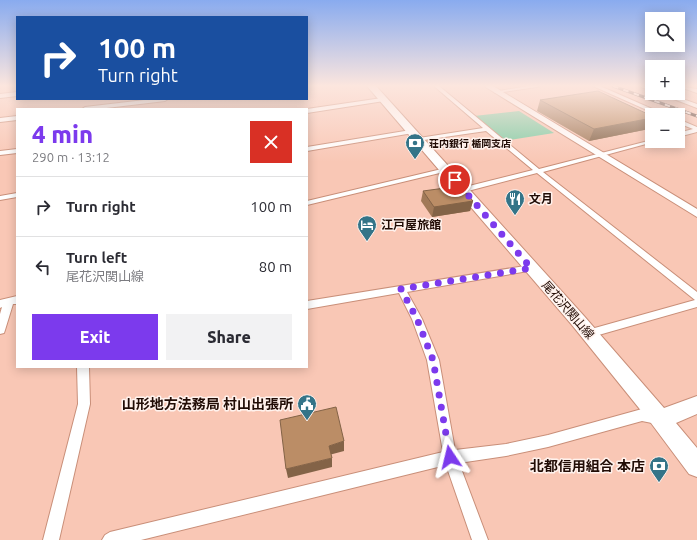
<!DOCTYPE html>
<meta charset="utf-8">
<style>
:root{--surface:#fff;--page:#f2f2f3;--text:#2b2b33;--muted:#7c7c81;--line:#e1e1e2;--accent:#7c3aed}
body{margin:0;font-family:Ubuntu,"Noto Sans JP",sans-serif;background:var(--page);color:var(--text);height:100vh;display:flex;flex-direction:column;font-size:15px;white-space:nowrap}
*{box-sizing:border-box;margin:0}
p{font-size:13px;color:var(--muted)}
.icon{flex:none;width:22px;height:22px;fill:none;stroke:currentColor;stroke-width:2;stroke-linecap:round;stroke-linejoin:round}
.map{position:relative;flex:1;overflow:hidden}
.panel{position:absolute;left:16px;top:108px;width:292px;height:260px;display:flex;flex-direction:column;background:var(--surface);border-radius:0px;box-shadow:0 2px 10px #0003}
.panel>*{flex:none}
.top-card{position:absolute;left:16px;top:16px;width:292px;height:84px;border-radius:0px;box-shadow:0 2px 10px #0003;background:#1a4fa0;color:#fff;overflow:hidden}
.fabs{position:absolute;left:645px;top:12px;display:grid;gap:8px}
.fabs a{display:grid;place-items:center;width:40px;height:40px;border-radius:0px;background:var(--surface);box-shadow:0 2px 10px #0003;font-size:20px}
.pin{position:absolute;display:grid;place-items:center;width:34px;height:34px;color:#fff;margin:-17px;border:2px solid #fff;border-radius:50%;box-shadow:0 1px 4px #0007}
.me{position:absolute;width:44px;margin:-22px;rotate:350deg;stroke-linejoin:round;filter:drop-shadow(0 0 3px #0008)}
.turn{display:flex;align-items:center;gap:14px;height:84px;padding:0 16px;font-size:18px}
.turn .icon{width:52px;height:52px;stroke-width:2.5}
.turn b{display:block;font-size:28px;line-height:34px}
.round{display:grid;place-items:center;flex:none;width:42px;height:42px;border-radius:0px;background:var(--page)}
.overview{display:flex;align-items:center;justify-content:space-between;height:68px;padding:0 16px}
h1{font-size:24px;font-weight:800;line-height:30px;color:var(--accent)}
.primary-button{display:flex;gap:8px;margin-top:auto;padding:8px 16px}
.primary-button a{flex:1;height:46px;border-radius:0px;background:var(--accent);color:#fff;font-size:16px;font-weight:800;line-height:46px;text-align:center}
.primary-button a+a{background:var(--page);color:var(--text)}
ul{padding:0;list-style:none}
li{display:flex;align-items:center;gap:12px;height:60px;padding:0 16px;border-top:1px solid var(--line)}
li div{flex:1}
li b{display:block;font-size:15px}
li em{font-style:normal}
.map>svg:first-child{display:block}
</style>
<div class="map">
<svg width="697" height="540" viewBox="0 0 697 540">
<rect width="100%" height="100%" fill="#f9c7b5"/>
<!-- green -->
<path fill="#7ecca4" d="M 519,111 L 554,133 L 504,141 L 474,116 Z"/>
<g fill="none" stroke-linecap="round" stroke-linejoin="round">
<!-- street casing -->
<g stroke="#c98f79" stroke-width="2">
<path id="street" d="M 434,86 L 439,86 L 539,169 L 652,140 L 652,141 L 657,141 L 543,172 L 697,292 L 697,307 L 588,338 L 584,337 L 583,334 L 584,331 L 695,300 L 537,173 L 464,192 L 461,192 L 461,188 L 533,170 L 486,131 L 417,141 L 417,139 L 419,138 L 483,128 Z
M 527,86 L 543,86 L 496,93 L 494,92 Z
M 593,86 L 600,86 L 666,115 L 658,115 Z
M 641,86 L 652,88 L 652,91 L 641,87 Z
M 17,92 L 17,96 L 0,98 L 0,94 Z
M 658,93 L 666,93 L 697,104 L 697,108 Z
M 382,98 L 385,100 L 384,101 L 307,113 L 307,109 Z
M 153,99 L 168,99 L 165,101 L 98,109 L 82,109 L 85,107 Z
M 17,116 L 17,120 L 0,122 L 0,118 Z
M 678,119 L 697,127 L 697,132 L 678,137 L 678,133 L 693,129 L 678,123 Z
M 411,130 L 414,132 L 413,133 L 307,151 L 307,147 Z
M 17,149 L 17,153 L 0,155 L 0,151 Z
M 446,168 L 449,170 L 448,171 L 307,205 L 307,201 Z
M 17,193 L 17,197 L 0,200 L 0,196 Z
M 531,265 L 535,268 L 534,270 L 407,292 L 422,319 L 439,360 L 455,450 L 506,444 L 548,435 L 642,409 L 661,414 L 663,418 L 661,422 L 657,424 L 642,421 L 548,447 L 506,456 L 459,463 L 488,540 L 472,540 L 446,465 L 141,540 L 102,540 L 105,535 L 110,532 L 443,452 L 427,360 L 412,319 L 399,293 L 307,309 L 307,301 Z
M 17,296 L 17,304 L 13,304 L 5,330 L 4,333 L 0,334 L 0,314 L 2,307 L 0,308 L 0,300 Z
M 77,367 L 89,367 L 90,404 L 59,540 L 43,540 L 78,404 Z"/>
</g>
<!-- secondary casing -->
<g stroke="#c98f79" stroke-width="2">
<path id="secondary" d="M 484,86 L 493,86 L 697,209 L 697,217 Z
M 679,86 L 697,89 L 697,93 L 680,87 Z"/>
</g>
<!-- primary casing -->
<g stroke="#c98f79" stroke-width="2">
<path id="primary" d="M 367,86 L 376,86 L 584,316 L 664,408 L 697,396 L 697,414 L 676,423 L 697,448 L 697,477 L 689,474 L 651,423 L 572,325 Z"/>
</g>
<!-- street -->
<use href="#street" fill="#fff" fill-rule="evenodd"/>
<!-- secondary -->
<use href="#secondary" fill="#fff" fill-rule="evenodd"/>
<!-- primary -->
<use href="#primary" fill="#fff" fill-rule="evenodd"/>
<!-- rail casing -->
<g stroke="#462c23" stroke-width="3">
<path id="rail" d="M 613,86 L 697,116"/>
</g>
<!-- rail -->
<use href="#rail" stroke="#fff2ed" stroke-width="2" stroke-dasharray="5.5" stroke-linecap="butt"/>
</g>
<!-- wall -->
<path fill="#a17958" d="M 540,100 L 652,116 L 652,123 L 649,129 L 589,141 L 537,111 Z
M 423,191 L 473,201 L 470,211 L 432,217 L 421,201 Z"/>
<!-- shaded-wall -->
<path fill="#836347" d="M 652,118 L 652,123 L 649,129 L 589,141 L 594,129 Z
M 473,201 L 470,211 L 432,217 L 434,207 Z
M 344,441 L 344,451 L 329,455 L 329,446 Z
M 332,458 L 332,467 L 288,478 L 286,469 Z"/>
<!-- building -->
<path fill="#bb8d66" stroke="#836347" d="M 598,91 L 652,116 L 652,118 L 594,129 L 540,100 Z
M 460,186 L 473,201 L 434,207 L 423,191 Z
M 336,407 L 344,441 L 329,446 L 332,458 L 286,469 L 280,420 Z"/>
<!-- sky -->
<linearGradient id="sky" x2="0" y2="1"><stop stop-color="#89abef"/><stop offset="0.53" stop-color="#fce6de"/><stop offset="1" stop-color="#fce6de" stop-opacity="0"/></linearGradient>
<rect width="697" height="162" fill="url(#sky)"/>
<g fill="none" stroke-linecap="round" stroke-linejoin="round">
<!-- route -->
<path stroke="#7c3aed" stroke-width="7" stroke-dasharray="0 12.6" d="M 450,457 L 433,360 L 417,319 L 401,289 L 531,268 L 455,180"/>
</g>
<!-- icons -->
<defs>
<g id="bank-pin" transform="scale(1)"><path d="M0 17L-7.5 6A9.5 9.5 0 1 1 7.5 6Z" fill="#347488" stroke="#fff2ed"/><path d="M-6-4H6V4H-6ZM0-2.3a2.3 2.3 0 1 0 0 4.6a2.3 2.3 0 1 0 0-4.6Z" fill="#fff"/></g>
<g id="restaurant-pin" transform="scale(1)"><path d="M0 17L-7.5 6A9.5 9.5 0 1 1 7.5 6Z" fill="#347488" stroke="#fff2ed"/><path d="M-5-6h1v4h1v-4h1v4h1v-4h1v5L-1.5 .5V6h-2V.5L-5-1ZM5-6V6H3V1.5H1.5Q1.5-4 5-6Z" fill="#fff"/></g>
<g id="hotel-pin" transform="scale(1)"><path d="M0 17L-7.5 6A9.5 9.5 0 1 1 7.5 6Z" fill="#347488" stroke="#fff2ed"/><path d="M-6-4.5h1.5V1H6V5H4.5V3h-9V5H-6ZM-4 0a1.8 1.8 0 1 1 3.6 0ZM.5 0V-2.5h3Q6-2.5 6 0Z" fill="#fff"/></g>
<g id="civic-pin" transform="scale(1)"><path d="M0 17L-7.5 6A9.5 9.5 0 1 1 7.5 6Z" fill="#347488" stroke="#fff2ed"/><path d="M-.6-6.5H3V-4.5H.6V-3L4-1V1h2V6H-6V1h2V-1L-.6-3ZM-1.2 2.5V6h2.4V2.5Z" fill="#fff"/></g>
</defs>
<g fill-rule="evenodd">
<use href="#bank-pin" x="415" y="143"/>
<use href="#restaurant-pin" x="515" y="199"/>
<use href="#hotel-pin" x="367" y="225"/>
<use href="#civic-pin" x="307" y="404"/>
<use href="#bank-pin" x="659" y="466"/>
</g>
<g text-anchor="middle" stroke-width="3" stroke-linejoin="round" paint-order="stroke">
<!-- far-poi labels -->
<g font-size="10" font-weight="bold" fill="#210c05" stroke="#fff2ed" text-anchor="start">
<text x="429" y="147">荘内銀行 楯岡支店</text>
</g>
<!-- poi labels -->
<g font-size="12" font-weight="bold" fill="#210c05" stroke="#fff2ed" text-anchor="start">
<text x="529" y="203">文月</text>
<text x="381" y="229">江戸屋旅館</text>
</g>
<!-- street labels -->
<g font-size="12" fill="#210c05" stroke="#fff2ed">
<text transform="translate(568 310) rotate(49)" y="4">尾花沢関山線</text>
</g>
<!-- near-poi labels -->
<g font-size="14" font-weight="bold" fill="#210c05" stroke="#fff2ed" text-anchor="end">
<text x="293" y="409">山形地方法務局 村山出張所</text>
<text x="645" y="471">北都信用組合 本店</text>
</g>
</g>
</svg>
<div class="fabs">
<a><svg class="icon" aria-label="search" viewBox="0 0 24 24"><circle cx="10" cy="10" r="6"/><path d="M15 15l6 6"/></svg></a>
<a>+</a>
<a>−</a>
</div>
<div class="pin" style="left:455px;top:180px;background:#d93025"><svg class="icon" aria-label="arrive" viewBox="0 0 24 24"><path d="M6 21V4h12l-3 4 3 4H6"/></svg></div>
<svg class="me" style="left:450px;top:457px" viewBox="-20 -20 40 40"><path d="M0-17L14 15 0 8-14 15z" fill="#7c3aed" stroke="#fff" stroke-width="4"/></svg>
<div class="top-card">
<div class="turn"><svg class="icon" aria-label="right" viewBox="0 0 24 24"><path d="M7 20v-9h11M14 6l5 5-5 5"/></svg><div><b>100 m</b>Turn right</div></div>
</div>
<section class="panel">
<div class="overview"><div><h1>4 min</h1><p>290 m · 13:12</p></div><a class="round" style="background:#d93025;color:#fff"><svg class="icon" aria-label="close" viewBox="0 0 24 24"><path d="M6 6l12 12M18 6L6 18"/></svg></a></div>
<ul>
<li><svg class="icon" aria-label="right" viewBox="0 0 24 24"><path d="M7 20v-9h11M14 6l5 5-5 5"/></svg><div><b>Turn right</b></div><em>100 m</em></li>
<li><svg class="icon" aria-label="left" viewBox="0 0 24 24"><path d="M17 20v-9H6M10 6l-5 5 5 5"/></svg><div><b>Turn left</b><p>尾花沢関山線</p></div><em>80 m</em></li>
</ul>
<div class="primary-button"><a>Exit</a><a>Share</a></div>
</section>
</div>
